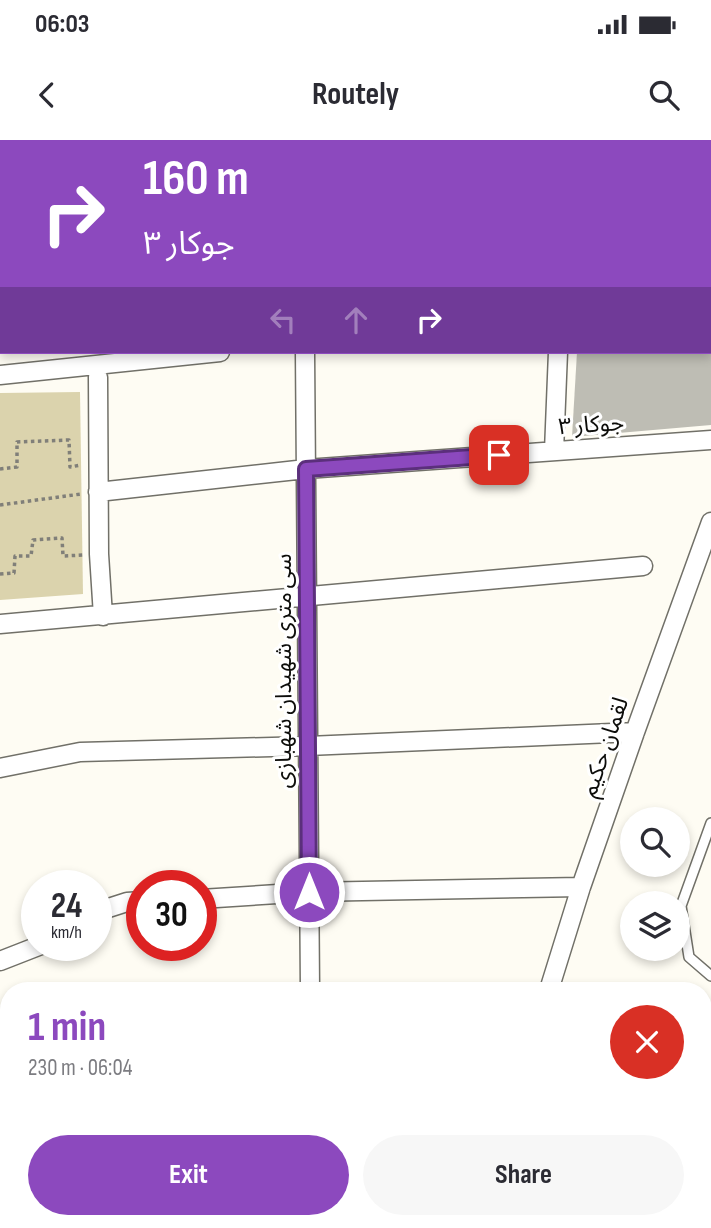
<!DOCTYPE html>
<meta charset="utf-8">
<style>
:root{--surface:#fff;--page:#f7f7f7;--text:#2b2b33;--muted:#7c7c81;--accent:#8c49be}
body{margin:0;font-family:"Sofia Sans Condensed","Noto Sans Arabic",sans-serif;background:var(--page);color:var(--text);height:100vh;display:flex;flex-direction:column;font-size:26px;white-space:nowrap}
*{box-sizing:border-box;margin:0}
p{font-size:23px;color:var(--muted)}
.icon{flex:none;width:38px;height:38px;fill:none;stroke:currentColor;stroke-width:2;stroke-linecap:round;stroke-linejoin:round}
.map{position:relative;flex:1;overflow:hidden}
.drawer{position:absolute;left:0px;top:842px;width:712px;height:247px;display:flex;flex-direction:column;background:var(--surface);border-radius:28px 28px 0 0;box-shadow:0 4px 10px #0003}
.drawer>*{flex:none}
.top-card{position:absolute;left:0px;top:0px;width:712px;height:214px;box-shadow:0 4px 10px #0003;background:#8c49be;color:#fff;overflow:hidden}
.fabs{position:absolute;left:620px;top:667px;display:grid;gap:14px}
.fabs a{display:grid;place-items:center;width:70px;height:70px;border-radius:50%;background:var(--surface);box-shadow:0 4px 10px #0003;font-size:35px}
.speed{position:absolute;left:21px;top:730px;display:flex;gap:14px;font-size:35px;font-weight:700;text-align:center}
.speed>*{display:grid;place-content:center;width:91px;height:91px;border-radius:50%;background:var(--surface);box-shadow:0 4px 10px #0003;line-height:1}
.speed small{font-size:18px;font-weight:400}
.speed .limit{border:10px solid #d22;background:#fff;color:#111}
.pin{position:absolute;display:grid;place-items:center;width:60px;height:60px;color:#fff;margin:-30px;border-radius:14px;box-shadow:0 4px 10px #0006}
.me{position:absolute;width:77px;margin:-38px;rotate:0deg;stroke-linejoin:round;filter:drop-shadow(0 0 5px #0008)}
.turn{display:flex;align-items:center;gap:24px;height:147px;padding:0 28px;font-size:32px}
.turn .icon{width:91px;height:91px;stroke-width:2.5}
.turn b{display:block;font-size:49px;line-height:60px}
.lanes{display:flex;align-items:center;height:66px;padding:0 28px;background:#0003;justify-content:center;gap:35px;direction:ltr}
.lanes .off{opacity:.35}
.round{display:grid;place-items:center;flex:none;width:74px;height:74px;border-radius:37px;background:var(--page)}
.summary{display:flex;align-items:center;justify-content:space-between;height:119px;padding:0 28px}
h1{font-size:42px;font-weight:700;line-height:52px;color:var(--accent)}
.button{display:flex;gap:14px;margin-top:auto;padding:14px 28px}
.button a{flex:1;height:80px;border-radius:42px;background:var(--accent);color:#fff;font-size:28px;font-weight:700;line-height:80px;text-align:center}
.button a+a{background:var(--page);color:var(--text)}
.status{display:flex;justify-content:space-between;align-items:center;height:49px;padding:0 35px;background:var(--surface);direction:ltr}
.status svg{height:19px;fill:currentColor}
header{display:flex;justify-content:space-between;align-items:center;height:91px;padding:0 28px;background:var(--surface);font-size:32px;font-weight:700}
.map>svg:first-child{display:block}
</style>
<div class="status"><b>06:03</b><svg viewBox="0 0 49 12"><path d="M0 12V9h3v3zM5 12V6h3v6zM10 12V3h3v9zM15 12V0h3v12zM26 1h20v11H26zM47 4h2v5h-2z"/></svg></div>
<header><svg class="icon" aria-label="back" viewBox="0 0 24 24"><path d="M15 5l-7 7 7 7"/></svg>Routely<svg class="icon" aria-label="search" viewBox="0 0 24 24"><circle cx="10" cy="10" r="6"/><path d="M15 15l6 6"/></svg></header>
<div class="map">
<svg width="711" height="1088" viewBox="0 0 711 1088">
<rect width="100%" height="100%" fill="#fefcf3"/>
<!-- park -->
<path fill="#dbd3ad" d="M 80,252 L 83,454 L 0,460 L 0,253 Z"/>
<!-- building -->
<path fill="#bebdb4" d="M 577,212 L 711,212 L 711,285 L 572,297 Z"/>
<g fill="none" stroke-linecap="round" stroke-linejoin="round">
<!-- lane casing -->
<g stroke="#717068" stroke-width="12">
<path id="lane" d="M 711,683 L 681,766 L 689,817 L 711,836"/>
</g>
<!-- street casing -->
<g stroke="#717068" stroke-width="21">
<path id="street" d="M 304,0 L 304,2
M 558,2 L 558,0
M 0,100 L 2,99
M 305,212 L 310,850
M 0,235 L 220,212
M 98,237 L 99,414 L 103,476
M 554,311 L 558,212
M 98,352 L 306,329 L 711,300
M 0,484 L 643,426
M 0,628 L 80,612 L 308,606 L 635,592
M 201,759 L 309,752 L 581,747
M 96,772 L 127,762 L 142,761
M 0,821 L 41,805
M 549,850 L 581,747 L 635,592 L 711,382
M 305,1088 L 308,1080
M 517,1088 L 527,1080"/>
</g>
<!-- secondary casing -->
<g stroke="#717068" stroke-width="28">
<path id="secondary" d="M 704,931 L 711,936
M 704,980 L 711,985
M 0,1034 L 9,1031
M 0,1078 L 9,1076"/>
</g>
<!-- path -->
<path stroke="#807f79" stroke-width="3.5" stroke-dasharray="3.5 3.5" stroke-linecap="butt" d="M 0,329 L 17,327 L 17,302 L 69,300 L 70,327 L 81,325
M 0,365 L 81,354
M 0,434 L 14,433 L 15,416 L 31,416 L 33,400 L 62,398 L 63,416 L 84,415"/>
<!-- lane -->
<use href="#lane" stroke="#fff" stroke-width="9"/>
<!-- street -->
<use href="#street" stroke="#fff" stroke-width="18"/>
<!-- secondary -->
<use href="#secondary" stroke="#fff" stroke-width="24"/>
</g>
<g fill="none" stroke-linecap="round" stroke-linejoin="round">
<!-- route casing -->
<g stroke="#5b2f7c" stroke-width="18">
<path id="route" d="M 309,752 L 306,329 L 499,315"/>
</g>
<!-- route -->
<use href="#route" stroke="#8c49be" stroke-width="12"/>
</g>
<g text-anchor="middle" stroke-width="6" stroke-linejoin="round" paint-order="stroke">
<!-- street labels -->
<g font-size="23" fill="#0d0d0a" stroke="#fff">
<text transform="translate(591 284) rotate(-4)" y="8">جوکار ۳</text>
<text transform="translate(283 531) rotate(-90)" y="8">سی متری شهیدان شهبازی</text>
<text transform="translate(604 607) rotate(-71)" y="8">لقمان حکیم</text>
</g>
</g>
</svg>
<div class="fabs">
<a><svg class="icon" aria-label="search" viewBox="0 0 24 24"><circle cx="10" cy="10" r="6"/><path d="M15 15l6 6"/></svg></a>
<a><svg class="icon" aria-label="layers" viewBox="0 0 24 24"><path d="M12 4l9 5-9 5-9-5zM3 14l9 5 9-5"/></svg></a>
</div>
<div class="speed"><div>24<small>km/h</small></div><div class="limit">30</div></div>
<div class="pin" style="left:499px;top:315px;background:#d93025"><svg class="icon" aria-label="arrive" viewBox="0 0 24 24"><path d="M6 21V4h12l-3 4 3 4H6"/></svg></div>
<svg class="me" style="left:309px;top:752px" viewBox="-20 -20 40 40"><circle r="17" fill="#8c49be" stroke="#fff" stroke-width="3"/><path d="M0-11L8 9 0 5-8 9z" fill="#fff"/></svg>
<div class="top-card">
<div class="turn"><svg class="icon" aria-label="right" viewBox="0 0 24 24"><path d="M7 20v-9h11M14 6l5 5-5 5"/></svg><div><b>160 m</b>جوکار ۳</div></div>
<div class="lanes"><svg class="icon off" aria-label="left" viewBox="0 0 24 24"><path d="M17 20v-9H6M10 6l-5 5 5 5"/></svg><svg class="icon off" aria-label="ahead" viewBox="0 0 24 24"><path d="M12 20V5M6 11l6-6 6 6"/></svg><svg class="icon" aria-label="right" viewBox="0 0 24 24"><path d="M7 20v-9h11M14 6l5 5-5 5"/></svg></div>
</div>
<section class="drawer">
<div class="summary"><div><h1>1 min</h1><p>230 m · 06:04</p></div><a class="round" style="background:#d93025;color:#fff"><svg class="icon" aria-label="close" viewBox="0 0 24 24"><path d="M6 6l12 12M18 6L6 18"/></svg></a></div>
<div class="button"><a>Exit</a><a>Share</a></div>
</section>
</div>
